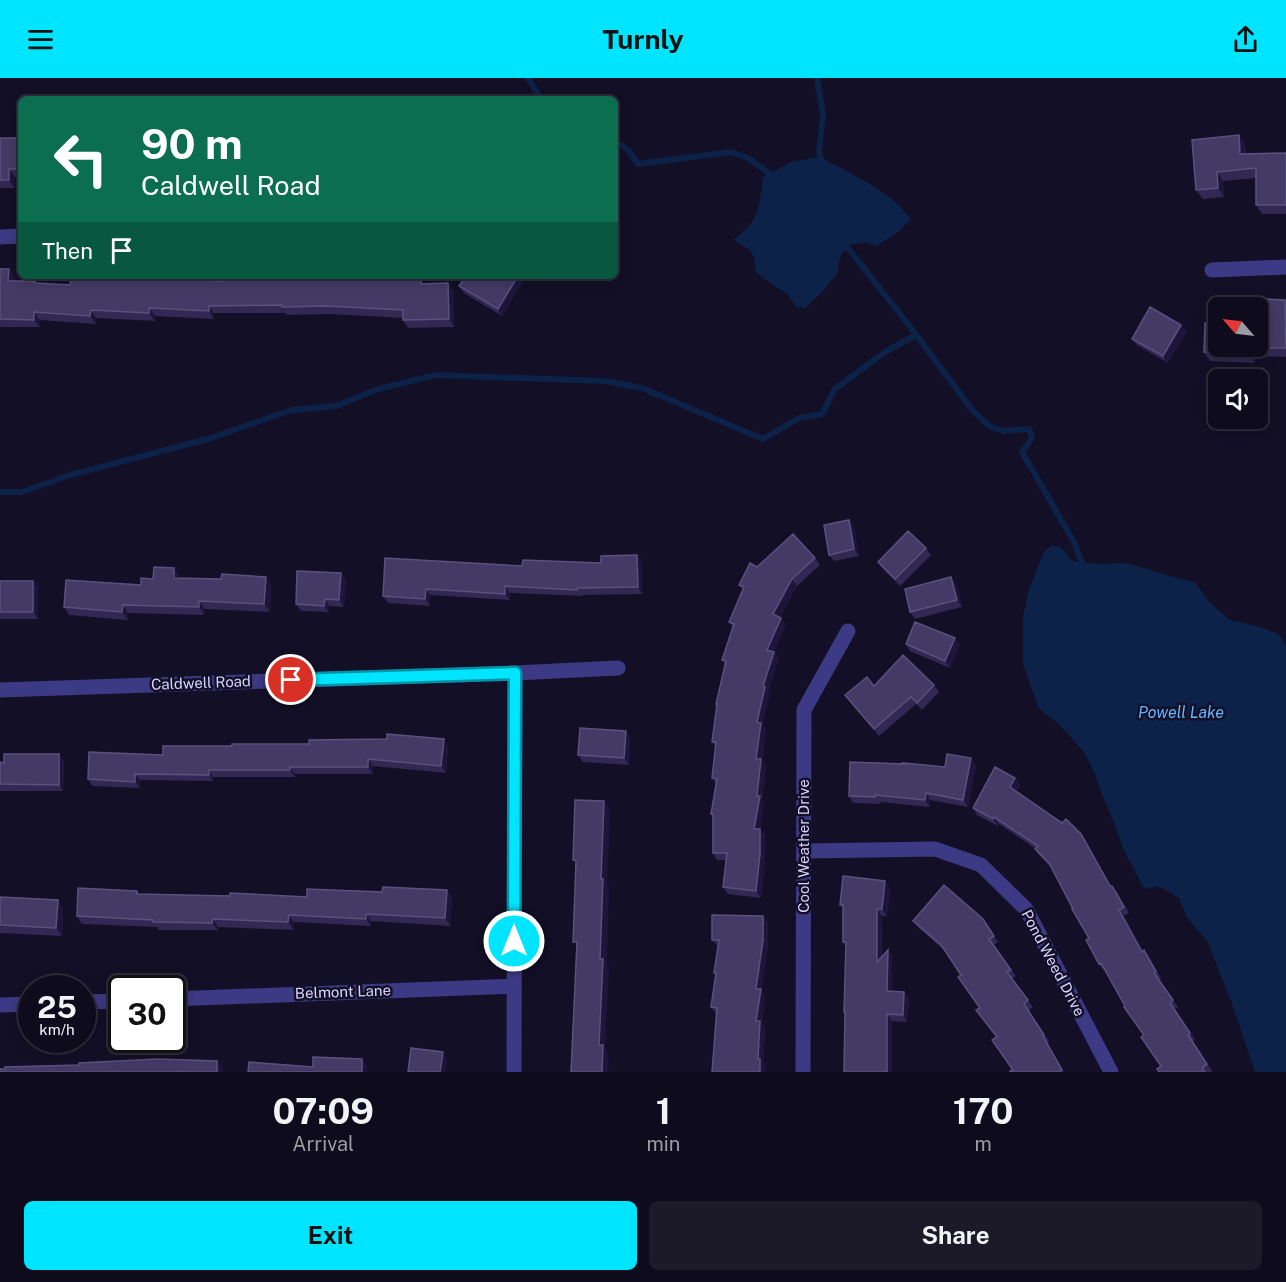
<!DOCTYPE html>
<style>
:root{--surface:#0e0b1c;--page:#1c1929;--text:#f1f3f6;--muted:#9b9ba3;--line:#2e2b3b;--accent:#00e5ff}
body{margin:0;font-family:"Public Sans",sans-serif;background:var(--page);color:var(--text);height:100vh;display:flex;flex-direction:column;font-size:22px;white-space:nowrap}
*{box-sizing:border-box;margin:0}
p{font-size:20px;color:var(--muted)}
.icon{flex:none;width:33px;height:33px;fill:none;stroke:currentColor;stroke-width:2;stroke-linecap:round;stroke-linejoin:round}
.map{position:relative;height:994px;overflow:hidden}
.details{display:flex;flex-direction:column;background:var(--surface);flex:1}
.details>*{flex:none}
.top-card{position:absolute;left:18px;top:18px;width:600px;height:183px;border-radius:9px;box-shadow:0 3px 15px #0003,0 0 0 2px var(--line);background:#0b6e4f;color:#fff;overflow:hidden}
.needle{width:39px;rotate:298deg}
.buttons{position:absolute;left:1208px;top:219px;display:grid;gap:12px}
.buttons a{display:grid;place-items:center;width:60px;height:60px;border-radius:9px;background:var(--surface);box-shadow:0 3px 15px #0003,0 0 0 2px var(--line);font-size:30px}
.speed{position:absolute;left:18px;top:897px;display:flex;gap:12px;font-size:30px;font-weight:700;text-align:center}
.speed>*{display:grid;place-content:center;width:78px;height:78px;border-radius:50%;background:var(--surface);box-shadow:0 3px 15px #0003,0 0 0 2px var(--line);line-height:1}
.speed small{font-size:15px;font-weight:400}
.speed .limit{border:3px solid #111;border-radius:9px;background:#fff;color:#111}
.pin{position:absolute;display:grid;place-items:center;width:51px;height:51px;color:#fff;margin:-26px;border:3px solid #fff;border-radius:50%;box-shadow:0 2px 6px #0007}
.me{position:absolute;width:66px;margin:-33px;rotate:0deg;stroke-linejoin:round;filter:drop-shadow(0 0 4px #0008)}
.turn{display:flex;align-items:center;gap:21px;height:126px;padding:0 24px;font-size:27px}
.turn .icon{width:78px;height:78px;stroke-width:2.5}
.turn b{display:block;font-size:42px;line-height:51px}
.then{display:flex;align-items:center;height:57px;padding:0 24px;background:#0003;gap:12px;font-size:22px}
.eta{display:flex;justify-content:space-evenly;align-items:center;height:102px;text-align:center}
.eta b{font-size:36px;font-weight:700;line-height:42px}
.cta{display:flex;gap:12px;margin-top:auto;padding:12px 24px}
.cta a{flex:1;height:69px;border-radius:9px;background:var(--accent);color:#111;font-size:24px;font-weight:700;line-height:69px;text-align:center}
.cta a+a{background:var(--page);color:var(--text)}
header{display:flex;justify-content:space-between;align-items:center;height:78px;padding:0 24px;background:var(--accent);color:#111;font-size:27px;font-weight:700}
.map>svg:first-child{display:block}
</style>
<header><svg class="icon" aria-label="menu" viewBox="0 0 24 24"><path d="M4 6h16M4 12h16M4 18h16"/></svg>Turnly<svg class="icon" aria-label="share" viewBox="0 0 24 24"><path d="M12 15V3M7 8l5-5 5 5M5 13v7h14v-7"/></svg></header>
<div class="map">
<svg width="1286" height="994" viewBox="0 0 1286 994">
<rect width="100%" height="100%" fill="#130f26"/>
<!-- water -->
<path fill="#0c2248" d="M 819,79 C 845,92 872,105 894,123 C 900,128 906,135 911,141 L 898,154 L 876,168 L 866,164 L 849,167 L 842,175 L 838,188 L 838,195 L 820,216 L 805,230 L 796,229 L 787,215 L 774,208 L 756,194 C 753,172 753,173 733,162 C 760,143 759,129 763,99 L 791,84 Z
M 1052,467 L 1062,470 L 1072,483 L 1096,486 L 1126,485 L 1196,505 L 1209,524 L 1230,542 L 1261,549 L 1280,557 L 1286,569 L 1286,994 L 1255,994 L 1232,926 L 1207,863 L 1186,838 L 1179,820 L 1158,808 L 1144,811 L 1123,770 L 1113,742 L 1102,717 L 1095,696 L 1084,674 L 1056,643 L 1039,631 L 1023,586 L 1023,539 L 1029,511 L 1044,474 Z"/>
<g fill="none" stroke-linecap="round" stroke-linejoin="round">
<!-- stream -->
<path stroke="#0c2248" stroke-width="6" d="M 528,0 L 541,21
M 817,0 L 823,36 L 819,74 L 822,85
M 615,63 L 628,72 L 638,86 L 731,74 L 748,80 L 776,100
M 842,168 L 844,169 L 847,169 L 908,246 L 973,333 L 989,348 L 1003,353 L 1029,351 L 1032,360 L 1022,374 L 1074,464 L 1084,490
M 0,414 L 22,414 L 70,397 L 208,361 L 292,332 L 336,328 L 378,311 L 436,297 L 605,303 L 642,310 L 763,361 L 799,340 L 822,336 L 835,311 L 885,274 L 916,257"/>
<!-- street -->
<path stroke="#3d3a85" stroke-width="15" d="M 0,159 L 21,158
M 1212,192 L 1286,189
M 0,612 L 515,595 L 618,590
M 804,773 L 935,771 L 981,787 L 1026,831 L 1111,994
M 172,921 L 514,908
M 82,924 L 122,923
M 0,927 L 32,926
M 514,994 L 515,595
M 803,994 L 804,632 L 848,553"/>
</g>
<!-- wall -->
<path fill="#312854" d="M 0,60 L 21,60 L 21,99 L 15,99 L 15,110 L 0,110 Z
M 1245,65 L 1246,76 L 1286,75 L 1286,136 L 1262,136 L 1256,127 L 1256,100 L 1223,103 L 1224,119 L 1203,121 L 1196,112 Z
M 0,191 L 14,199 L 14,203 L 35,203 L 36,205 L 70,207 L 71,198 L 99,198 L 99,200 L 131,201 L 189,201 L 223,203 L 367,198 L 367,199 L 426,206 L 454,213 L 454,249 L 408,250 L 403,242 L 403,240 L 331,236 L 287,237 L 286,235 L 214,235 L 214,241 L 155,238 L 155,243 L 96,240 L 96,246 L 40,242 L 40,249 L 0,249 Z
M 466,198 L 524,198 L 525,200 L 502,238 L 464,215 L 459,208 Z
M 1286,223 L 1286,279 L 1256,278 L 1255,285 L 1210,283 L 1204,274 L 1265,248 Z
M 1181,247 L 1186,254 L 1168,285 L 1137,267 L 1132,261 Z
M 854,449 L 859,478 L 834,483 L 829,477 Z
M 926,470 L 931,477 L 900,508 L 883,491 L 878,484 Z
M 637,477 L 642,484 L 642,516 L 582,517 L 582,518 L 510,515 L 510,522 L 430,517 L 430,528 L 388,525 L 383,518 L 522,488 L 601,485 Z
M 815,480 L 820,487 L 797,508 L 780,539 L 786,546 L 774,574 L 779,581 L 768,613 L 770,616 L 762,647 L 766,652 L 762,682 L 766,688 L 762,722 L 764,725 L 760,751 L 765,758 L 765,782 L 761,820 L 728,816 L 723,809 L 726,782 L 717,782 L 713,775 L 713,738 L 711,736 L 716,706 L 712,700 L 716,669 L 712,664 L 717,627 L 716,626 L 725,586 L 722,582 L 733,549 L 729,544 L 743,512 L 739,507 L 757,489 Z
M 180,498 L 180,500 L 221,501 L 266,499 L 271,507 L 270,534 L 205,531 L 204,537 L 128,535 L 128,542 L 69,537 L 64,529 L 141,507 L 153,501 Z
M 346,502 L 344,529 L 329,528 L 329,534 L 301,533 L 296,526 Z
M 0,503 L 33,503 L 38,510 L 38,541 L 0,541 Z
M 956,506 L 962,529 L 915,541 L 910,534 Z
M 906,566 L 960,567 L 950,590 L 910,573 Z
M 934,607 L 939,614 L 922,632 L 916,626 L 879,658 L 845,617 Z
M 626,653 L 630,660 L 629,687 L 583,684 L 578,677 Z
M 232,668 L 448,668 L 446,695 L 373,688 L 373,696 L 295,696 L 295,699 L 213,699 L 213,703 L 140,702 L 140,710 L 92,708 L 88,701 L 163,677 Z
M 59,676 L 64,683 L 63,713 L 0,713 L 0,684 L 4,685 Z
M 971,680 L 976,687 L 968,729 L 930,722 L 930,729 L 880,724 L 880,726 L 853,725 L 849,718 Z
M 1015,700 L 1020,707 L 1016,714 L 1081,756 L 1086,763 L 1111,808 L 1117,814 L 1129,835 L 1124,838 L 1143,873 L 1144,872 L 1149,879 L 1161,900 L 1159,902 L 1178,929 L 1175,931 L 1195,962 L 1193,963 L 1212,993 L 1211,994 L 1159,994 L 1161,988 L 1144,957 L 1125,928 L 1105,892 L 1104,893 L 1099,886 L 1089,860 L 1051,790 L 1040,778 L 1035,771 L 1036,771 L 999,746 L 998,748 L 977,737 L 973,730 Z
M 890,810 L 887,838 L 882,838 L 882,879 L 892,878 L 892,913 L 909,921 L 907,944 L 892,943 L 892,994 L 844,994 L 845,935 L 844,934 L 846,869 L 843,864 L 843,831 L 840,827 Z
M 447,812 L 452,820 L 450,848 L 371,843 L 371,848 L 294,844 L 294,852 L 218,849 L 218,852 L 159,852 L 157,849 L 82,846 L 77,838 L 137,813 L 140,816 L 307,819 Z
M 0,819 L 58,822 L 63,830 L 62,858 L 0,855 Z
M 763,838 L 768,845 L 768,869 L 761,912 L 765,918 L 762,945 L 765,950 L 763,985 L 765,988 L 716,936 L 711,929 L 716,898 L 714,895 L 718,868 L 712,862 Z
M 983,841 L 998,864 L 994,867 L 1016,898 L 1012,901 L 1033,929 L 1028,933 L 1049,963 L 1047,965 L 1064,994 L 1011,994 L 1013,992 L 996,959 L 961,897 L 946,874 L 918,849 L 913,843 Z"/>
<!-- shaded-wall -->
<path fill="#1d163a" d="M 1239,57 L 1245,65 L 1246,84 L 1240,76 Z
M 9,91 L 15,99 L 15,110 L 9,102 Z
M 1217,94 L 1223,103 L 1224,119 L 1218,110 Z
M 9,191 L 14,199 L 14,211 L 8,203 Z
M 184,198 L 190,198 L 189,209 L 184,201 Z
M 518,198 L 524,198 L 525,200 L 502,238 L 498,231 Z
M 448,205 L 454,213 L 454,249 L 449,241 Z
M 209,228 L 214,235 L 214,241 L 209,233 Z
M 149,230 L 155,238 L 155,243 L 149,235 Z
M 91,232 L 96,240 L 96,246 L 90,238 Z
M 34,234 L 40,242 L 40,249 L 34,242 Z
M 1181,247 L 1186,254 L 1168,285 L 1163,278 Z
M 1250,270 L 1256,278 L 1255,285 L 1249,276 Z
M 849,442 L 854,449 L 859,478 L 854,471 Z
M 637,477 L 642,484 L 642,516 L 638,509 Z
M 174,490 L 180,498 L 180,508 L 174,500 Z
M 341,495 L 346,502 L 344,529 L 339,522 Z
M 266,499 L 271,507 L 270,534 L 264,526 Z
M 951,499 L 956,506 L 962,529 L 957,522 Z
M 792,501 L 797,508 L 778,543 L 773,536 Z
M 33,503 L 38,510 L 38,541 L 33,534 Z
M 505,508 L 510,515 L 510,522 L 505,516 Z
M 426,511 L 430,517 L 430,528 L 425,521 Z
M 325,521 L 329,528 L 329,534 L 324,528 Z
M 199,523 L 205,531 L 204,537 L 199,529 Z
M 123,527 L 128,535 L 128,542 L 122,534 Z
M 781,540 L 786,546 L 772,579 L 767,572 Z
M 955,560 L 960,567 L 950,590 L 945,583 Z
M 774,574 L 779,581 L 768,613 L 770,616 L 762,647 L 766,652 L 762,682 L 766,688 L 762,722 L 764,725 L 759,758 L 754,751 L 757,718 L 756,681 L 757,644 L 763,608 Z
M 626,653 L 630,660 L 629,687 L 624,680 Z
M 444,661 L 448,668 L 446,695 L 441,688 Z
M 59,676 L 64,683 L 63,713 L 59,707 Z
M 971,680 L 976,687 L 968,729 L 963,722 Z
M 368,681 L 373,688 L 373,696 L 368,689 Z
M 290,689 L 295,696 L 295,699 L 290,692 Z
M 209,692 L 213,699 L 213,703 L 209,697 Z
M 135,696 L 140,702 L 140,710 L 135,704 Z
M 1015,700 L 1020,707 L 1015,716 L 1010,709 Z
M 926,715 L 930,722 L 930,729 L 925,722 Z
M 604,723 L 610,732 L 607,806 L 609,810 L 607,886 L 609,890 L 605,971 L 609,976 L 608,994 L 602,994 L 599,967 L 601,801 Z
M 994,739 L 999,746 L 998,748 L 993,741 Z
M 760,751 L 765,758 L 765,782 L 761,820 L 756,813 Z
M 1081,756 L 1086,763 L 1115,815 L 1110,808 Z
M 885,803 L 890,810 L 887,838 L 882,831 Z
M 447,812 L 452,820 L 450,848 L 445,840 Z
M 58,822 L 63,830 L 62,858 L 56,850 Z
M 877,831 L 882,838 L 881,891 L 877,884 Z
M 1119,832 L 1124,838 L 1147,881 L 1142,874 Z
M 366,836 L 371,843 L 371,848 L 366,841 Z
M 289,837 L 294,844 L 294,852 L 288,844 Z
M 763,838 L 768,845 L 768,869 L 761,912 L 765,918 L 762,945 L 765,950 L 763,985 L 765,988 L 765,994 L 760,994 L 758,981 L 756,911 Z
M 213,841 L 218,849 L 218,852 L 212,845 Z
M 888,872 L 892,878 L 892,920 L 887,913 Z
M 904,914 L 909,921 L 907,944 L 903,937 Z
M 887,936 L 892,943 L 892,994 L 887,994 Z
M 443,974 L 447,981 L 446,994 L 440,994 Z
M 362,981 L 367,987 L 367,994 L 362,994 Z
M 217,983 L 223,991 L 223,994 L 217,994 Z"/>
<!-- building -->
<path fill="#433a66" stroke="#5a527e" stroke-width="1.5" d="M 1239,57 L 1240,76 L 1286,75 L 1286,127 L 1256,127 L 1256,90 L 1217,94 L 1218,110 L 1196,112 L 1192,62 Z
M 0,60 L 21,60 L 21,91 L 9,91 L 9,102 L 0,102 Z
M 0,191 L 9,191 L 8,203 L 35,203 L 35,205 L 70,207 L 71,198 L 93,198 L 93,199 L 131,201 L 131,198 L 184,198 L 184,201 L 223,203 L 223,198 L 361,198 L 361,199 L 387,200 L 421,199 L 421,206 L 448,205 L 449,241 L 403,242 L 403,232 L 326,228 L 282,229 L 282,227 L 209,228 L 209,233 L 149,230 L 149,235 L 91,232 L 90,238 L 34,234 L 34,242 L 0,241 Z
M 466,198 L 518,198 L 498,231 L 459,208 Z
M 1265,221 L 1285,222 L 1286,270 L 1250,270 L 1249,276 L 1204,274 L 1205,245 L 1218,245 L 1218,268 L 1257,268 L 1257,247 L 1265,248 Z
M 1150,229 L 1181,247 L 1163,278 L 1132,261 Z
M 849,442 L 854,471 L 829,477 L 824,447 Z
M 908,453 L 926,470 L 895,501 L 878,484 Z
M 793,456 L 815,480 L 792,501 L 773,536 L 781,540 L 767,572 L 774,574 L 763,608 L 765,609 L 757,644 L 761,645 L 756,681 L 761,681 L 757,718 L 760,718 L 754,751 L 760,751 L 760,776 L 756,813 L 723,809 L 727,775 L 713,775 L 713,736 L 711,736 L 717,701 L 712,700 L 716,664 L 712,664 L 717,626 L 716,626 L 726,583 L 722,582 L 734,546 L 729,544 L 744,509 L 739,507 L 750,485 L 757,489 Z
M 637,477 L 638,509 L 577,510 L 577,512 L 505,508 L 505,516 L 426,511 L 425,521 L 383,518 L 385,480 L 522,488 L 523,482 L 601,485 L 601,478 Z
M 154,489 L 174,490 L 174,500 L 221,501 L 222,496 L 266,499 L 264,526 L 199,523 L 199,529 L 123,527 L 122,534 L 64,529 L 66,502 L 141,507 L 141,500 L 153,501 Z
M 297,493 L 341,495 L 339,522 L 325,521 L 324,528 L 296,526 Z
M 951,499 L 957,522 L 910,534 L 905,511 Z
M 0,503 L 33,503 L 33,534 L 0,534 Z
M 915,544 L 955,560 L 945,583 L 906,566 Z
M 903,577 L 934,607 L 917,625 L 911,619 L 874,651 L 845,617 L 867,599 L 874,608 Z
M 580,650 L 626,653 L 624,680 L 578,677 Z
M 387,656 L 444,661 L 441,688 L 368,681 L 368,689 L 290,689 L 290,692 L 209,692 L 209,697 L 135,696 L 135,704 L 88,701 L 89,674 L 163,677 L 163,668 L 232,668 L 232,666 L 309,666 L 309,662 L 387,661 Z
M 4,676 L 59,676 L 59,707 L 0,706 L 0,684 L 4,685 Z
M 947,676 L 971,680 L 963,722 L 926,715 L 925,722 L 875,717 L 875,719 L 849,718 L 850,684 L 904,686 L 903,685 L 945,689 Z
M 995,689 L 1015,700 L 1010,709 L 1062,745 L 1066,741 L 1081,756 L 1110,808 L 1112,808 L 1124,829 L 1119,832 L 1142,874 L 1144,872 L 1156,894 L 1154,895 L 1173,922 L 1170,925 L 1190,955 L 1188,957 L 1207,986 L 1202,990 L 1205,994 L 1159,994 L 1157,991 L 1161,988 L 1141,959 L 1144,957 L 1124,929 L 1125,928 L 1101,885 L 1099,886 L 1086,862 L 1089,860 L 1072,831 L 1073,831 L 1049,785 L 1035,771 L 1038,768 L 994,739 L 993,741 L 973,730 Z
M 575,722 L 604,723 L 601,801 L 603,801 L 600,881 L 603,881 L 599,967 L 603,967 L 602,994 L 571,994 L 577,864 L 573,864 L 576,783 L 573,782 Z
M 843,798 L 885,803 L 882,831 L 877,831 L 877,884 L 888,872 L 887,913 L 904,914 L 903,937 L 887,936 L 887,994 L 844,994 L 845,934 L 844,934 L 846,864 L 843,864 L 843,827 L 840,827 Z
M 944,807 L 983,841 L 994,858 L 989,861 L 1011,892 L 1007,894 L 1028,922 L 1024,926 L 1044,957 L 1043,958 L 1062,992 L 1059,994 L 1011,994 L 1010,993 L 1013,992 L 992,962 L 997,959 L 976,932 L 980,930 L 958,899 L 961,897 L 942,868 L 913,843 Z
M 383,809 L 447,812 L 445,840 L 366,836 L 366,841 L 289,837 L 288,844 L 213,841 L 212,845 L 153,844 L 153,842 L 77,838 L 78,810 L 137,813 L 137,816 L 230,818 L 230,815 L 307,819 L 307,811 L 382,814 Z
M 0,819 L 58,822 L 56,850 L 0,847 Z
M 712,837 L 763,838 L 763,862 L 756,911 L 761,911 L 756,943 L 760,943 L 758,981 L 760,981 L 760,994 L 712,994 L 717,930 L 711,929 L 716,895 L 714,895 L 719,862 L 712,862 Z
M 411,970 L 443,974 L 440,994 L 408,994 Z
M 313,979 L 362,981 L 362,994 L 248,994 L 249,984 L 313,989 Z
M 157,981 L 217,983 L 217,994 L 0,994 L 0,991 L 5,991 L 5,989 L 79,987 L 79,985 Z"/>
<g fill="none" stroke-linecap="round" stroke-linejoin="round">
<!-- route casing -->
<g stroke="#0095a6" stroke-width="15">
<path id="route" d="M 291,602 L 515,595 L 514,863"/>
</g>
<!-- route -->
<use href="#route" stroke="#00e5ff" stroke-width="10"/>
</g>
<g text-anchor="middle" stroke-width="5" stroke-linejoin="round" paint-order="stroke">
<!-- street labels -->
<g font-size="15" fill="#d9d4ff" stroke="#130f26">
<text transform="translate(201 605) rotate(-2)" y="5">Caldwell Road</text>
<text transform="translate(804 768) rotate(-90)" y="5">Cool Weather Drive</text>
<text transform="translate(1053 885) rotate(62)" y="5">Pond Weed Drive</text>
<text transform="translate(343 914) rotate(-2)" y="5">Belmont Lane</text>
</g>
<!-- water labels -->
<g font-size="16" font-style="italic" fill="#62b6ff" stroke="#130f26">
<text x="1181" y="640">Powell Lake</text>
</g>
</g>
</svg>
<div class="buttons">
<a><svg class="needle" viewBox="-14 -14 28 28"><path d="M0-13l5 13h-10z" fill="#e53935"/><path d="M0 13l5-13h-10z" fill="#9b9ba3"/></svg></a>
<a><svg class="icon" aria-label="sound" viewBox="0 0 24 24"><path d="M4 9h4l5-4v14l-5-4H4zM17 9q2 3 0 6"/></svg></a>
</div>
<div class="speed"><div>25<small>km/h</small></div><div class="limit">30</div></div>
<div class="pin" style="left:291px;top:602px;background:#d93025"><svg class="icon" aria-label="arrive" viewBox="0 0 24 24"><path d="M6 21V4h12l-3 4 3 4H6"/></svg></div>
<svg class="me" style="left:514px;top:863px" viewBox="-20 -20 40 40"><circle r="17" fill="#00e5ff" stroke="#fff" stroke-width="3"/><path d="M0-11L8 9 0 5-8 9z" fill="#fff"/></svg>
<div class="top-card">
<div class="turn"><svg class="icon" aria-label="left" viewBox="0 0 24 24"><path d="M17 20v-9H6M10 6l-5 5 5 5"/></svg><div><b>90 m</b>Caldwell Road</div></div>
<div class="then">Then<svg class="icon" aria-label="arrive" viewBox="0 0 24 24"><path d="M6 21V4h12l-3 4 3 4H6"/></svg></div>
</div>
</div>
<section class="details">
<div class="eta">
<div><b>07:09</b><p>Arrival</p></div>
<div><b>1</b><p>min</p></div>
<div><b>170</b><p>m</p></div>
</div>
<div class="cta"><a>Exit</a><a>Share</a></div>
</section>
